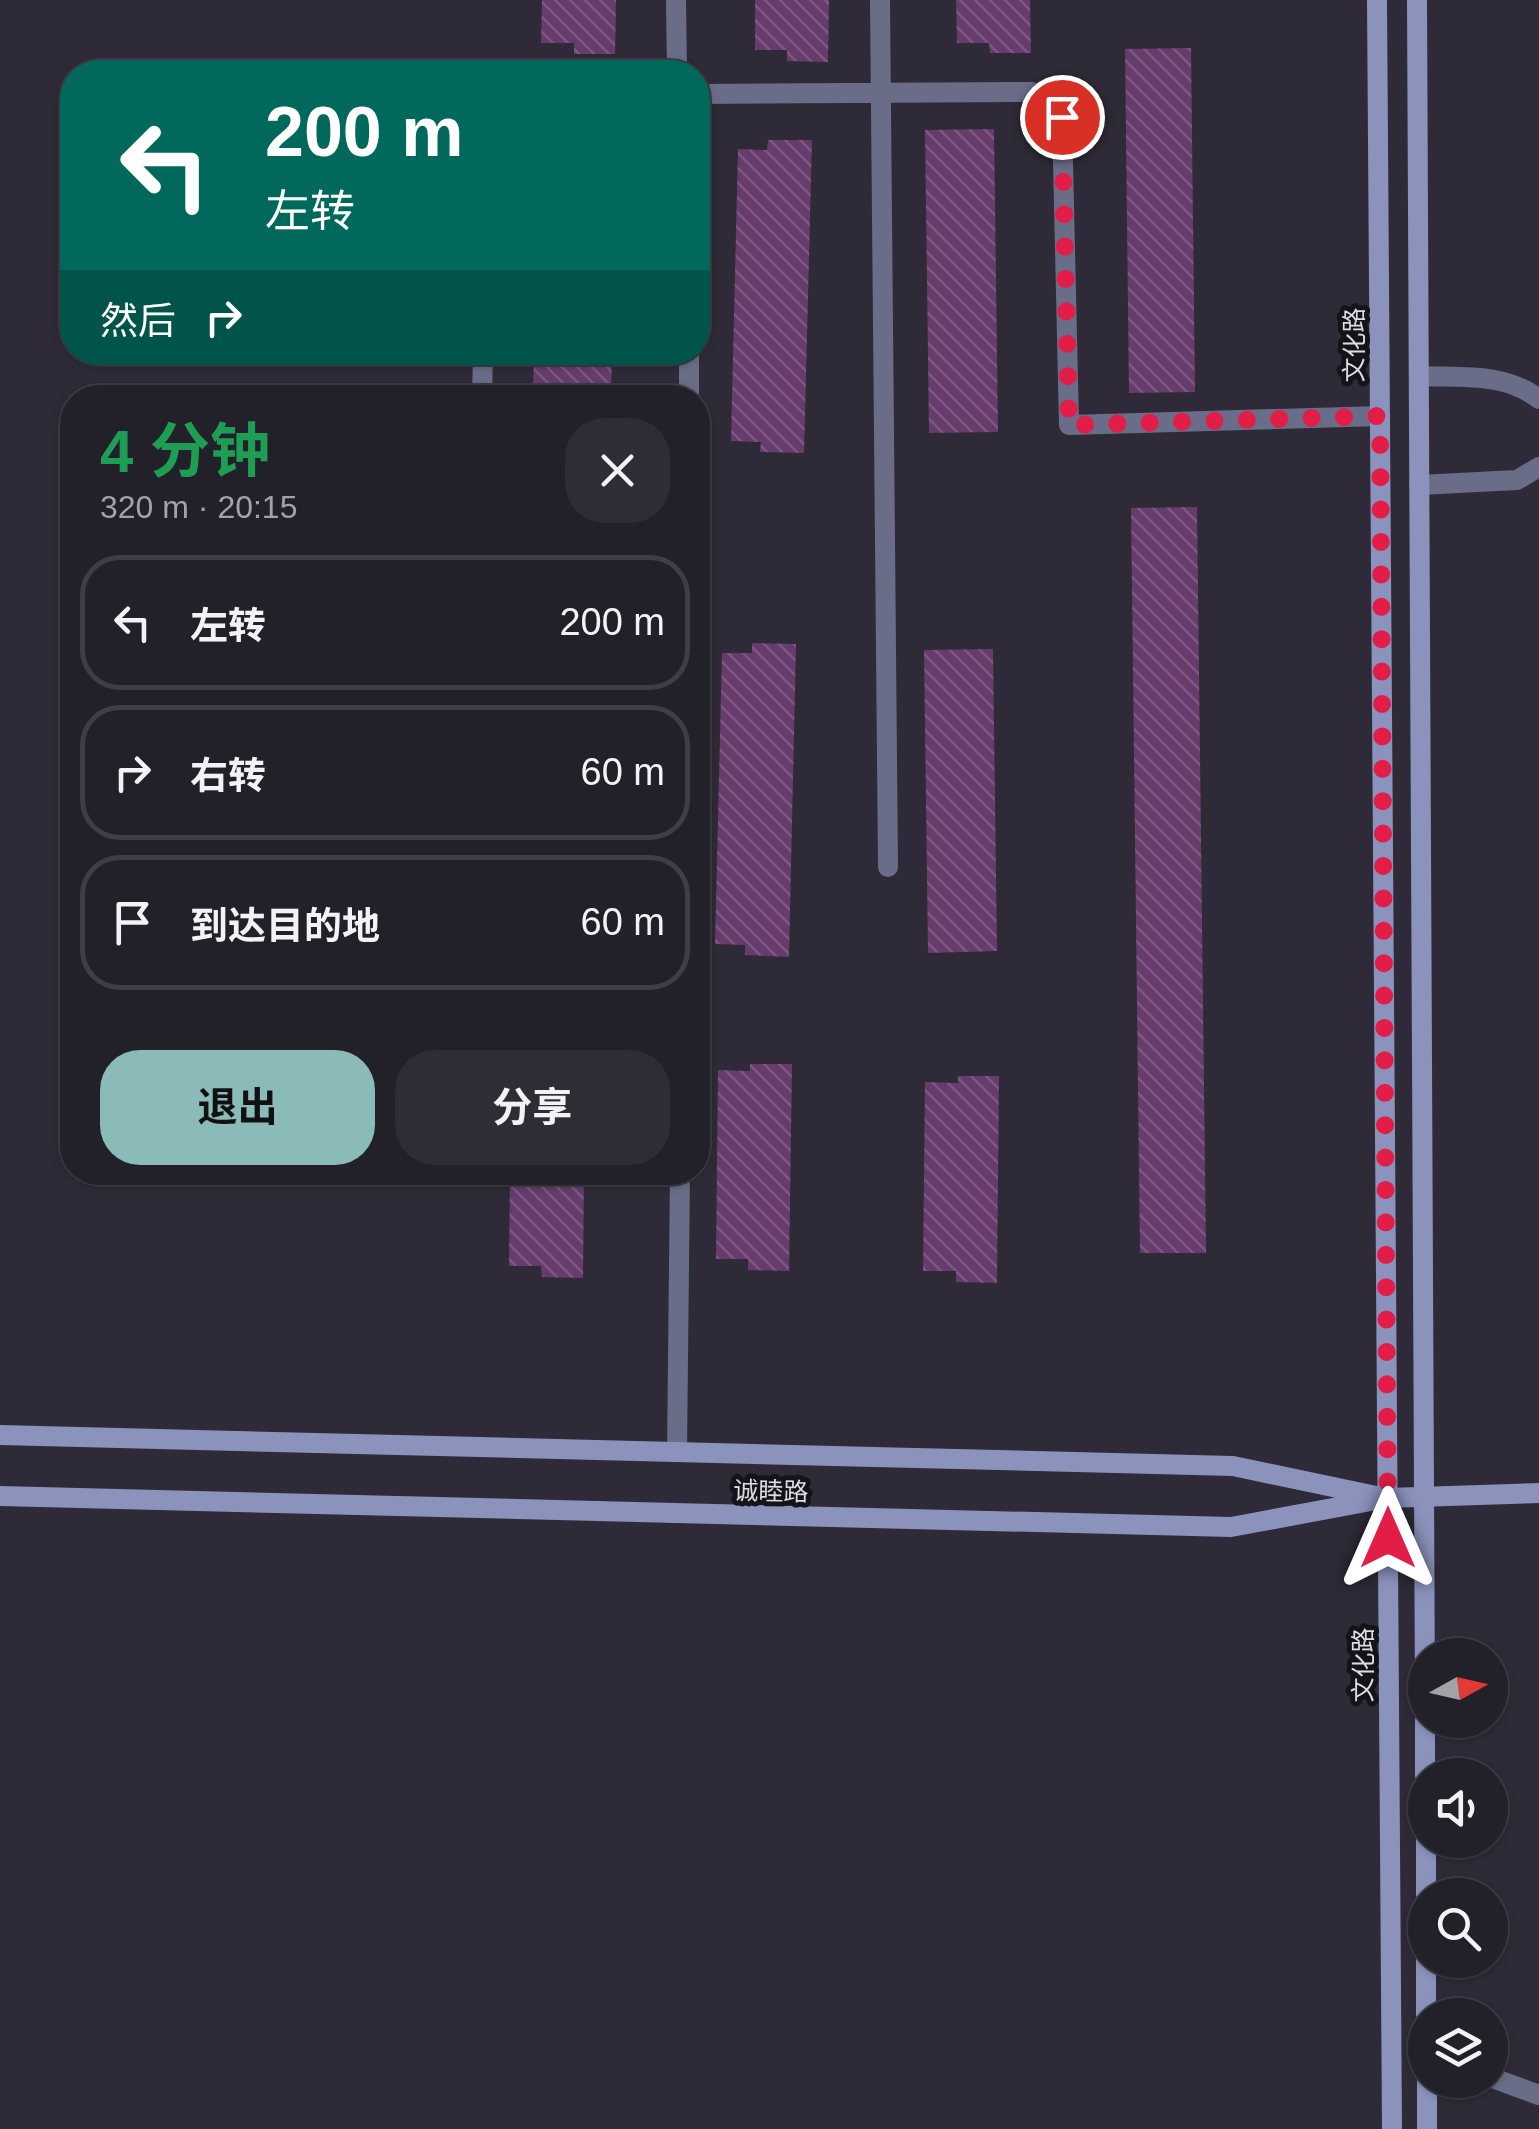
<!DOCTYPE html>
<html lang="zh">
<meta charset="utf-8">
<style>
:root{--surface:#222029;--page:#2e2d35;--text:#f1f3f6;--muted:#a2a3a8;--line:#3f3e46;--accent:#8bbbb9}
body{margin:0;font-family:Arial,"Noto Sans SC",sans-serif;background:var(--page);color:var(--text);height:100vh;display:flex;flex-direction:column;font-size:38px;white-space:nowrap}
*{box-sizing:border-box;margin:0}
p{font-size:32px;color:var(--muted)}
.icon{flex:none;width:55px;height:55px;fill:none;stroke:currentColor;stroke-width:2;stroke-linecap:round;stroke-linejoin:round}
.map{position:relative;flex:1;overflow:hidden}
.panel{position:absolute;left:60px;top:385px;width:650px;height:800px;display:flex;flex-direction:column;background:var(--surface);border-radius:40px;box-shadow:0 2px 8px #0004,0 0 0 2px var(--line)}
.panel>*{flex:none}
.banner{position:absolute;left:60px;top:60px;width:650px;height:305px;border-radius:40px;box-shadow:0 2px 8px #0004,0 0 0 2px var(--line);background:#00695c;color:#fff;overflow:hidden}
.needle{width:65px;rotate:82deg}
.buttons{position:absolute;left:1408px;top:1638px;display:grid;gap:20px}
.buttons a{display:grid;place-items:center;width:100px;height:100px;border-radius:50%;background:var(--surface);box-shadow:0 2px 8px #0004,0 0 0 2px var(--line);font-size:50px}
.pin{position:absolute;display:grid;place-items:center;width:85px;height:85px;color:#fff;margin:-42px;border:5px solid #fff;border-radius:50%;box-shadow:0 2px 10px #0007}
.me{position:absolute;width:110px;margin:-55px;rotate:0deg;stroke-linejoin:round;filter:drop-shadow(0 0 8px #0008)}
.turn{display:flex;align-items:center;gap:35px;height:210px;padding:0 40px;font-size:45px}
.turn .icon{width:130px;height:130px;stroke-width:2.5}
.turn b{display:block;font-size:70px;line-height:85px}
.then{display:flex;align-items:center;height:95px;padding:0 40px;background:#0003;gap:20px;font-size:38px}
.round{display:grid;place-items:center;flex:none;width:105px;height:105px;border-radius:40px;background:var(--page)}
.head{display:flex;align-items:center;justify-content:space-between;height:170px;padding:0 40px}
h1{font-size:60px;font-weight:700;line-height:75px;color:#1e9e55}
.cta{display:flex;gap:20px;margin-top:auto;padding:20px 40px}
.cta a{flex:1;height:115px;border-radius:40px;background:var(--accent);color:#111;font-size:40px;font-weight:700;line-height:115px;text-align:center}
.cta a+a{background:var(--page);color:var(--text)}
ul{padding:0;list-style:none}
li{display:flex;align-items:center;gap:30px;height:135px;margin:0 20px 15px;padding:0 20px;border:5px solid var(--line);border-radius:40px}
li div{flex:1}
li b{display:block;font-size:38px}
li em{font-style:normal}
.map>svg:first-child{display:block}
</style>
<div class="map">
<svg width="1539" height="2129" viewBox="0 0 1539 2129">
<defs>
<pattern id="building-back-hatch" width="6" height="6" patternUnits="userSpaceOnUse" patternTransform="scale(2.5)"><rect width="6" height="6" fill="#673c6c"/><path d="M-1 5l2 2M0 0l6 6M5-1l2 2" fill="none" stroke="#7c5881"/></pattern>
</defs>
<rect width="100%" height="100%" fill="#2e2a37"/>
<!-- building -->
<path fill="url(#building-back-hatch)" d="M 542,0 L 616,0 L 615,54 L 574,54 L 574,43 L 541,43 Z
M 755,0 L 829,0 L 828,62 L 787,61 L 787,50 L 755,50 Z
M 956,0 L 1030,0 L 1031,53 L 990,53 L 989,43 L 957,43 Z
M 1191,48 L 1195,392 L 1129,393 L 1125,49 Z
M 994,129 L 998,432 L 929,433 L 925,130 Z
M 768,140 L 812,140 L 804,453 L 760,452 L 761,442 L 731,441 L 738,149 L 767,150 Z
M 534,352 L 612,352 L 611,398 L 533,398 Z
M 1197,507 L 1206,1253 L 1140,1253 L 1131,508 Z
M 752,643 L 796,644 L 789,957 L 745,955 L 745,945 L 715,944 L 722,653 L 752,653 Z
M 993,649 L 997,951 L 928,953 L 924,650 Z
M 750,1064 L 792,1064 L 789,1271 L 748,1270 L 748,1259 L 716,1259 L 718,1070 L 750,1071 Z
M 958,1076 L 999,1076 L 997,1283 L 956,1282 L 956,1271 L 923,1271 L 925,1082 L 958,1083 Z
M 510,1172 L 584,1172 L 583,1278 L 542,1277 L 541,1266 L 509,1266 Z"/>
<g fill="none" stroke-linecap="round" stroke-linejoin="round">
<!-- lane -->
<path stroke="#696d88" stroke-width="20" d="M 676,0 L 677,72
M 880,0 L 888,867
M 698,94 L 1032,92 L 1050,99 L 1062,117 L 1069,425 L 1380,416
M 1419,376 C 1461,378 1504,372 1539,399
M 482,398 L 483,352
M 689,398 L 689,352
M 1419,485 L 1517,480 L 1539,467
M 677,1452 L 680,1172
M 1490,2077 L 1539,2095"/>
<!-- secondary -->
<path stroke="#8b92bc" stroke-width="20" d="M 1377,0 L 1392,2129
M 1417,0 L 1425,1699
M 0,1435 L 1233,1466 L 1376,1496
M 0,1496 L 1231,1527 L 1387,1498 L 1539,1493
M 1425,1720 L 1425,1775
M 1426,1840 L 1426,1895
M 1426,1960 L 1426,2015
M 1427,2080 L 1427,2129"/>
</g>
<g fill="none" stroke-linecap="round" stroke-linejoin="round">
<!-- route -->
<path stroke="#e11d48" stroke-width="18" stroke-dasharray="0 32.4" d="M 1062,117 L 1069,425 L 1380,416 L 1388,1538"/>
</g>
<g text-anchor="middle" stroke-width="10" stroke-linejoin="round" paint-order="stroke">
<!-- street labels -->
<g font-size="25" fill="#dedbe4" stroke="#15131a">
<text transform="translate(1354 345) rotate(-90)" y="9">文化路</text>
<text transform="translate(771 1491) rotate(1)" y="9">诚睦路</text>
<text transform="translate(1363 1665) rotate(-90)" y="9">文化路</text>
</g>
</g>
</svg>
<div class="buttons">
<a><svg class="needle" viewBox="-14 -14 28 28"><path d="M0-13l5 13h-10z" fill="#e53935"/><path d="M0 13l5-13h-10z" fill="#a2a3a8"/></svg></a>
<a><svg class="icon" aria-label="sound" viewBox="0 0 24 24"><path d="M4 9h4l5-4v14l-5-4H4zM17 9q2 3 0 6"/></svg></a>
<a><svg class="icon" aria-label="search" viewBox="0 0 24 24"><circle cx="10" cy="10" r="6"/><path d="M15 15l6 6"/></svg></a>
<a><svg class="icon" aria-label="layers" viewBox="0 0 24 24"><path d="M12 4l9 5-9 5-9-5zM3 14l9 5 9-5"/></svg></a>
</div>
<div class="pin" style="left:1062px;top:117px;background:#d93025"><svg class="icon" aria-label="arrive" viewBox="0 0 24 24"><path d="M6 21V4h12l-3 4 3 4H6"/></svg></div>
<svg class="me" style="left:1388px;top:1538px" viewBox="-20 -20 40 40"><path d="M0-17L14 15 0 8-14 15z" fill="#e11d48" stroke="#fff" stroke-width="4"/></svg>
<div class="banner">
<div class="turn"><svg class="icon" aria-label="left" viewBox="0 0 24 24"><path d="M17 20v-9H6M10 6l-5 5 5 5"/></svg><div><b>200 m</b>左转</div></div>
<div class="then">然后<svg class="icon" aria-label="right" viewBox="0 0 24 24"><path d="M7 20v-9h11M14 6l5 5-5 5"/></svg></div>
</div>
<section class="panel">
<div class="head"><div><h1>4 分钟</h1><p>320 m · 20:15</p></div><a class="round"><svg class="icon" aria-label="close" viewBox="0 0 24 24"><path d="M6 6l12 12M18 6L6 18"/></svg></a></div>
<ul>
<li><svg class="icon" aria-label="left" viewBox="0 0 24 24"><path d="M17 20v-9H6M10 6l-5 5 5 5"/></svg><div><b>左转</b></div><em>200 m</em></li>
<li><svg class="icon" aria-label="right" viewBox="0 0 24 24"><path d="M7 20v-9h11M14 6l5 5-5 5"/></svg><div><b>右转</b></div><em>60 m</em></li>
<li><svg class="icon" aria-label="arrive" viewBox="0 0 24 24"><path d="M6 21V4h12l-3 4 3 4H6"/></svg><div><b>到达目的地</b></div><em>60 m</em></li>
</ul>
<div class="cta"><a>退出</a><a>分享</a></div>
</section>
</div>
